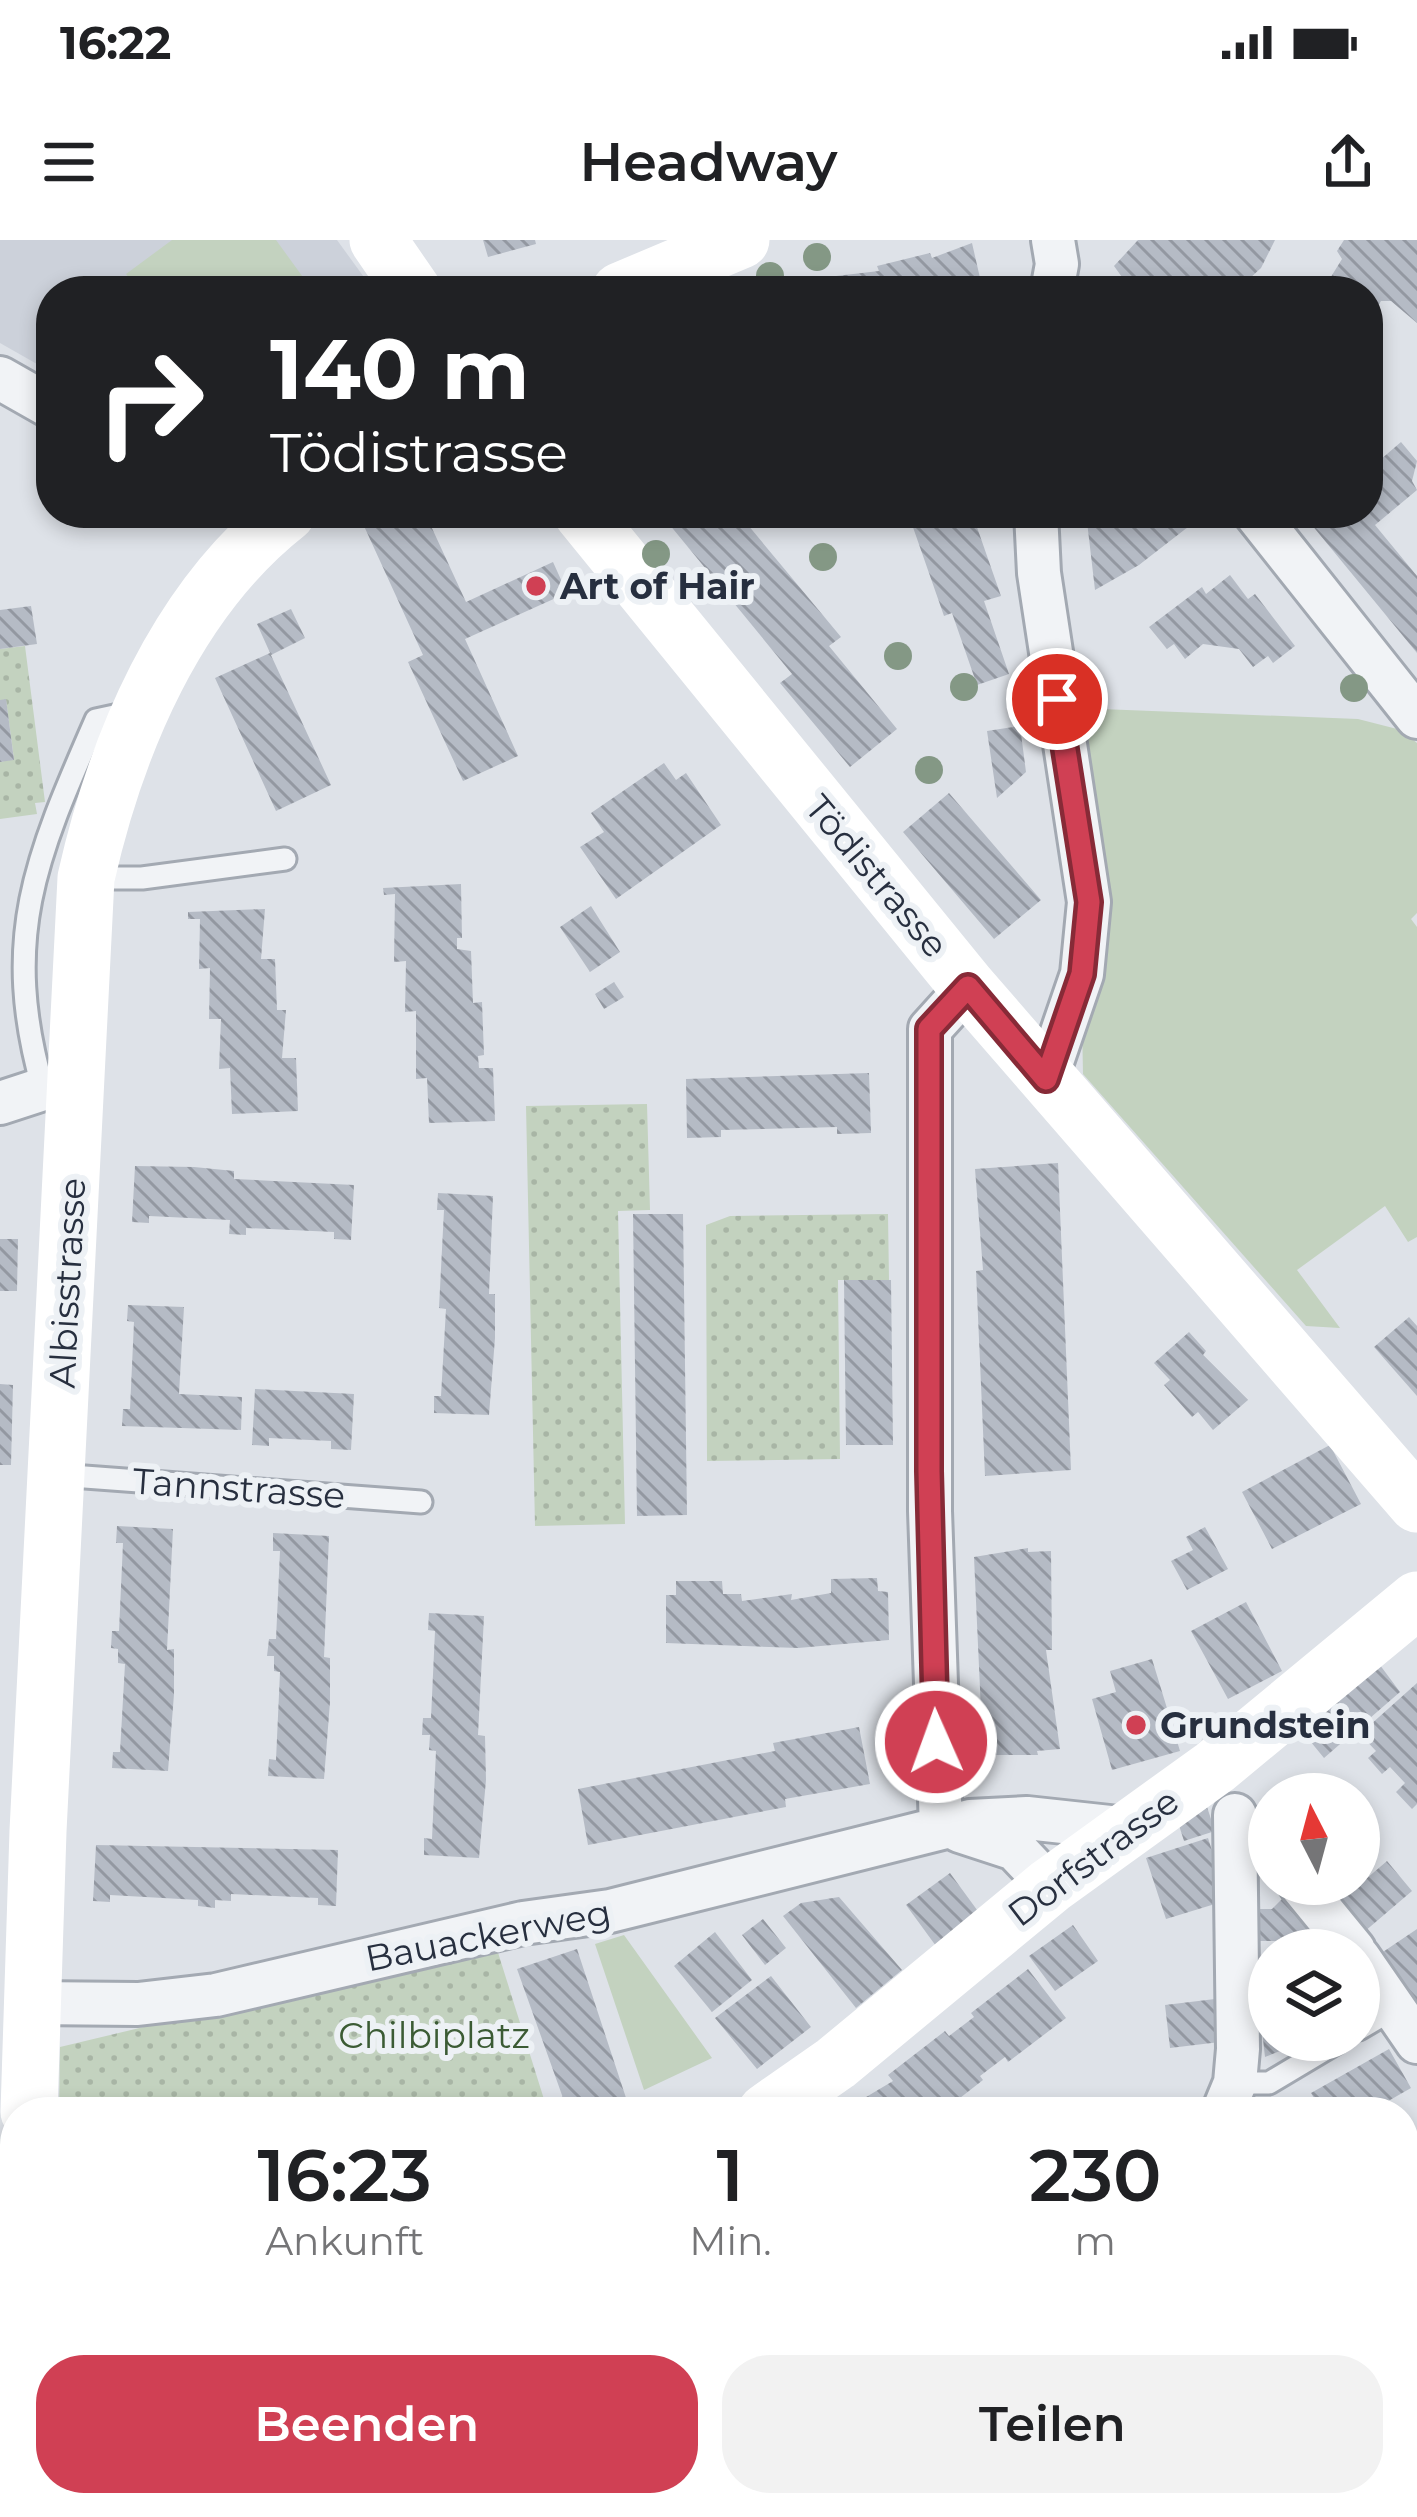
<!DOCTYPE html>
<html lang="de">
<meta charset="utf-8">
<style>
:root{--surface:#fff;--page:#f2f2f2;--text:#202124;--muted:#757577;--accent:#d04054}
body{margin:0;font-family:Montserrat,sans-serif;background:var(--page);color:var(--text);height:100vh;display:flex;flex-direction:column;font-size:45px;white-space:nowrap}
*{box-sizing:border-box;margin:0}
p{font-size:39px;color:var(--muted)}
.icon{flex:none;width:66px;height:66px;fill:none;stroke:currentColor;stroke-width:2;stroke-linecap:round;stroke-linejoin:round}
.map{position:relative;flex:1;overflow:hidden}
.sheet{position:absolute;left:0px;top:1857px;width:1419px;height:420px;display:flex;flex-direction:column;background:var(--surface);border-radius:48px 48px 0 0;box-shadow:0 6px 18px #0003}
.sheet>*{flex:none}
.top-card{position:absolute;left:36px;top:36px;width:1347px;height:252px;border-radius:48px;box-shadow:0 6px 18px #0003;background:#202124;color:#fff;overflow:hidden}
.needle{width:78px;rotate:354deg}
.controls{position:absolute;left:1248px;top:1533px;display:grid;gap:24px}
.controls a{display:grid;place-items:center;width:132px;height:132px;border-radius:50%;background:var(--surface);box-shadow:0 6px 18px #0003;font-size:60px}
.pin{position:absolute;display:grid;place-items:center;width:102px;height:102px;color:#fff;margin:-51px;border:6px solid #fff;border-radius:50%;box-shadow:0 3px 12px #0007}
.me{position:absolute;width:132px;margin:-66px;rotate:358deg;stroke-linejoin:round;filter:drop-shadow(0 0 9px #0008)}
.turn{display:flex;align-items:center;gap:42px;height:252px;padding:0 36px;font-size:54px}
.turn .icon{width:156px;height:156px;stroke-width:2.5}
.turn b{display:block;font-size:84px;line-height:102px}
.eta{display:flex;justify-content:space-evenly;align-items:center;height:204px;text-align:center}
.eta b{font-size:72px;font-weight:600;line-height:84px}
.button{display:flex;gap:24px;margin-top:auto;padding:24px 36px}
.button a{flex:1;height:138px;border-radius:48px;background:var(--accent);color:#fff;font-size:48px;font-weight:600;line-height:138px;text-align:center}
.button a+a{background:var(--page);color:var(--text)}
.status{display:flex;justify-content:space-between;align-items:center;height:84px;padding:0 60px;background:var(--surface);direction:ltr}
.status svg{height:33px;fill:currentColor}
header{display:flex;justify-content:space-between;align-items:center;height:156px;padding:0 36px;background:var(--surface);font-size:54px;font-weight:600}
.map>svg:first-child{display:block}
</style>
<div class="status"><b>16:22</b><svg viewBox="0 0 49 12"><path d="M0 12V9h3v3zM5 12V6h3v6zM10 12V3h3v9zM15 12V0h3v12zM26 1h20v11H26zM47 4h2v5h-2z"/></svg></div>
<header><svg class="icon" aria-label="menu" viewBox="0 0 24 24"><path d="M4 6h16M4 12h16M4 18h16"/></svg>Headway<svg class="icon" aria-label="share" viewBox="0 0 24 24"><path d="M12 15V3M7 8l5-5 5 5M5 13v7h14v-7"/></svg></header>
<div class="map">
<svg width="1417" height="2277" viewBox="0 0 1417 2277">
<defs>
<pattern id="park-dots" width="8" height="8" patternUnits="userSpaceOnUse" patternTransform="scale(3)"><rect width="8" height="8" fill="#c3d2bf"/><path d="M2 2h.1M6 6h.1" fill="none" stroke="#a8b5a5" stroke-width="1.8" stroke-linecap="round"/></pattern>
<pattern id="building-back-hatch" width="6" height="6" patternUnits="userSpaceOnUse" patternTransform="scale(3)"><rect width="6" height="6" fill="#b5bbc5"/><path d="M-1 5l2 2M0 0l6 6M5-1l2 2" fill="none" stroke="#9398a1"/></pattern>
</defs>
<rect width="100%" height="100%" fill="#dee2e8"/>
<!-- built -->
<path fill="#ccd1da" d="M 0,0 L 337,0 L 374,51 L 51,51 L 51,132 L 0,103 Z"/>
<!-- grass -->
<path fill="#c3d2bf" d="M 172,0 L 276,0 L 313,51 L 139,51 L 126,34 Z
M 1076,468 L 1358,479 L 1401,490 L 1417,503 L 1417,673 L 1411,679 L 1417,687 L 1417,997 L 1408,1002 L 1385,966 L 1297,1030 L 1340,1088 L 1306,1086 L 1083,834 Z
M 624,1695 L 712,1818 L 644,1850 L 595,1704 Z"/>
<!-- park -->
<path fill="url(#park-dots)" d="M 25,406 L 45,562 L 35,563 L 37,574 L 0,579 L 0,522 L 14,519 L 6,460 L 0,460 L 0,409 Z
M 647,864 L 650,970 L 618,971 L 625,1284 L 535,1286 L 526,866 Z
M 888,974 L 889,1040 L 838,1040 L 840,1219 L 707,1221 L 706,985 L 730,976 Z
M 495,1703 L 548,1872 L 59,1872 L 60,1807 Z"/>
<!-- building -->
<path fill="url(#building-back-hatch)" d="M 483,0 L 535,0 L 536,4 L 488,17 Z
M 1138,0 L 1275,0 L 1261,28 L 1236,51 L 1132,51 L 1114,26 Z
M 1344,0 L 1417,0 L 1417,83 L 1391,61 L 1381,61 L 1376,69 L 1368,64 L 1368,51 L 1347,51 L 1329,40 L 1342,19 L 1337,11 Z
M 972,3 L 983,51 L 839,51 L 836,36 L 879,31 L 877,26 L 930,13 L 932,18 Z
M 1401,202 L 1417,221 L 1412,241 L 1417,250 L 1375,285 L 1417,336 L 1417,413 L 1302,273 L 1368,273 L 1368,215 L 1373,211 L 1380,220 Z
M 392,273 L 425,273 L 466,362 L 553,322 L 567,353 L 465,399 L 518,516 L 463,541 L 408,422 L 423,415 L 364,286 Z
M 660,273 L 738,273 L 841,397 L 829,406 L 897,489 L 850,527 L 780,443 L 792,434 Z
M 908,273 L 972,273 L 1001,356 L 984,361 L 1009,434 L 977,445 L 952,373 L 944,376 Z
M 1086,273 L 1192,273 L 1197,280 L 1139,325 L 1095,350 Z
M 1230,335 L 1248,359 L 1255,354 L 1295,406 L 1273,423 L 1268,416 L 1253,427 L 1239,409 L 1203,404 L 1185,419 L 1174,404 L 1167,409 L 1149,387 L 1202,347 L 1206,354 Z
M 31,366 L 37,404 L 0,409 L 0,370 Z
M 291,369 L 305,398 L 271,415 L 257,384 Z
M 270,413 L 331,545 L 276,571 L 215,438 Z
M 6,459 L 14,520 L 0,522 L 0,460 Z
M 1020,486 L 1026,532 L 997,558 L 987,491 Z
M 664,523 L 676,540 L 686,533 L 721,585 L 616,659 L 580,607 L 604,592 L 591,573 Z
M 949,553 L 1041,660 L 994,699 L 903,592 Z
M 461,644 L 462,698 L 457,698 L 457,709 L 471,711 L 473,763 L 482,762 L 484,815 L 478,816 L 479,828 L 493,828 L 495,881 L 429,883 L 427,838 L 416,839 L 416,771 L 405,772 L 406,721 L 394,722 L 395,654 L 384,655 L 383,648 Z
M 591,666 L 620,712 L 590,732 L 560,687 Z
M 265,669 L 261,719 L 275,719 L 277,770 L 286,770 L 282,818 L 296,818 L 298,871 L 232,874 L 230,828 L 219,829 L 221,779 L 209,779 L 210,728 L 199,729 L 200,679 L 188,679 L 188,672 Z
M 614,742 L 624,757 L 604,769 L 595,754 Z
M 869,833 L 871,893 L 837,894 L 837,887 L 721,890 L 721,897 L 687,898 L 686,839 Z
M 1058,923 L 1071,1230 L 985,1236 L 976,1031 L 983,1030 L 975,929 Z
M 135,926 L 194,927 L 234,931 L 234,939 L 354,945 L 351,1000 L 334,999 L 334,992 L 246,988 L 246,995 L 229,994 L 230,980 L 149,976 L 149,983 L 132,982 Z
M 438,953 L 493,956 L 489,1054 L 495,1054 L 495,1098 L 489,1175 L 434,1173 L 434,1156 L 441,1156 L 446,1069 L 439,1068 L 444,970 L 437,970 Z
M 633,974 L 683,974 L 687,1275 L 637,1276 Z
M 0,999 L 18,999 L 17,1051 L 0,1051 Z
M 844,1040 L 891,1040 L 893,1205 L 846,1205 Z
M 128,1065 L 184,1067 L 179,1154 L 242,1157 L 241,1190 L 122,1186 L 123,1169 L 130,1169 L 134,1082 L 127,1081 Z
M 1409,1077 L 1417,1086 L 1417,1156 L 1374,1107 Z
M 1189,1092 L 1206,1111 L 1203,1115 L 1248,1160 L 1213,1190 L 1198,1172 L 1192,1177 L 1164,1145 L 1170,1140 L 1154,1123 Z
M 0,1144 L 13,1145 L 11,1225 L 0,1225 Z
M 255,1149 L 354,1154 L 351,1210 L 331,1209 L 331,1201 L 269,1198 L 269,1206 L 252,1205 Z
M 1330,1205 L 1361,1264 L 1272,1309 L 1242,1252 Z
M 117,1286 L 173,1289 L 167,1410 L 174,1409 L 174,1454 L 168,1531 L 112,1528 L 113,1512 L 120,1512 L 125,1424 L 118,1423 L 118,1409 L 111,1408 L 112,1391 L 119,1391 L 123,1303 L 116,1303 Z
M 1205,1287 L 1228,1329 L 1187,1350 L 1171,1321 L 1193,1310 L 1186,1297 Z
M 273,1293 L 329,1296 L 324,1417 L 330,1418 L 330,1462 L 324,1539 L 268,1536 L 269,1519 L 276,1520 L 280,1432 L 274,1431 L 274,1416 L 267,1416 L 269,1399 L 276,1399 L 280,1311 L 273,1311 Z
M 1028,1308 L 1028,1312 L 1051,1311 L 1052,1410 L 1046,1410 L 1060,1509 L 1037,1511 L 1038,1515 L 983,1515 L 974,1317 Z
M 877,1338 L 878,1351 L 888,1352 L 889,1400 L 798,1408 L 666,1403 L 666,1355 L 676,1355 L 676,1341 L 722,1341 L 723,1354 L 741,1354 L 742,1361 L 792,1354 L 791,1360 L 831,1353 L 831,1339 Z
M 1246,1362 L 1282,1431 L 1228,1459 L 1191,1391 Z
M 429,1373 L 484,1376 L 478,1495 L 485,1496 L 486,1540 L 479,1618 L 424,1615 L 424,1598 L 432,1599 L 436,1511 L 429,1510 L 430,1495 L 422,1495 L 423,1478 L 431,1478 L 435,1391 L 428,1390 Z
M 1374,1417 L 1400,1452 L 1324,1518 L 1297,1485 Z
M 1152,1419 L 1180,1511 L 1112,1530 L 1092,1459 L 1116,1452 L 1110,1431 Z
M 1417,1443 L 1417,1564 L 1412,1569 L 1396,1552 L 1405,1543 L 1390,1527 L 1382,1534 L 1368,1518 L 1376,1511 L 1360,1494 Z
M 859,1487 L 870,1544 L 785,1559 L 786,1567 L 588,1605 L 578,1549 L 775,1511 L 773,1503 Z
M 1207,1567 L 1215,1591 L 1184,1601 L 1176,1576 Z
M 1208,1598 L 1228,1660 L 1166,1679 L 1146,1618 Z
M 96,1605 L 338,1610 L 336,1666 L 318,1665 L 318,1658 L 231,1654 L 231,1661 L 215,1660 L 215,1668 L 198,1666 L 198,1660 L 110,1655 L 110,1662 L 93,1661 Z
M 1387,1621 L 1412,1651 L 1364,1692 L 1339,1662 Z
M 950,1633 L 980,1674 L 936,1706 L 906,1665 Z
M 1289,1652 L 1328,1710 L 1290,1710 L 1286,1701 L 1244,1701 L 1244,1669 L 1272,1669 Z
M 839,1657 L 902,1730 L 856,1768 L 783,1676 L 801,1663 Z
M 763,1679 L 786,1708 L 765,1725 L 742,1695 Z
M 1073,1685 L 1098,1721 L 1055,1751 L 1029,1716 Z
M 1417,1689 L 1417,1781 L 1374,1718 Z
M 715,1692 L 752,1740 L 712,1772 L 674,1726 Z
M 577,1709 L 630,1870 L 624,1872 L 568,1872 L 517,1729 Z
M 1028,1729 L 1066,1778 L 1008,1822 L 1005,1817 L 980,1836 L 983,1840 L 942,1872 L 841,1872 L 893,1841 L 888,1835 L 945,1791 L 949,1796 L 974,1777 L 971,1773 Z
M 771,1736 L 811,1787 L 757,1829 L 715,1778 Z
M 1269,1737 L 1269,1771 L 1246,1781 L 1244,1746 Z
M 1215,1759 L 1220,1802 L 1170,1808 L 1165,1765 Z
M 1269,1777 L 1269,1800 L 1307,1800 L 1265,1817 L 1261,1781 Z
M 1389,1809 L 1411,1848 L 1369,1872 L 1322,1872 L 1311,1853 Z
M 1404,1938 L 1417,1952 L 1417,2030 L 1404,2017 Z
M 86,2262 L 178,2262 L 177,2277 L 84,2277 Z
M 273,2262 L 358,2262 L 361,2277 L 276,2277 Z
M 444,2262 L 489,2262 L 490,2268 L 447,2276 Z
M 890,2262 L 955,2262 L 957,2277 L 892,2277 Z
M 1096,2262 L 1168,2262 L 1170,2277 L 1098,2277 Z"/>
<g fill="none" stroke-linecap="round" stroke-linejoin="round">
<!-- lane casing -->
<g stroke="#a3a9b2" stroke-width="27">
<path id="lane" d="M 87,638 L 142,638 L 285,619
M 43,849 C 0,698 36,617 96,480 L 133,472
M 58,1235 L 421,1262
M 1359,1789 L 1391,1770
M 1235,1843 L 1269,1843 L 1341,1800"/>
</g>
<!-- street casing -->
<g stroke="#a3a9b2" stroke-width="48">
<path id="street" d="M 1052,51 L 1057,24 L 1053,0
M 0,138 L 51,167
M 1036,273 L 1039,333 L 1089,662 L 1082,734 L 1046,839
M 1255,273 L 1417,477
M 0,863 L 43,849 L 74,849
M 941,1588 L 930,1271 L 930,789 L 968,747
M 960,1591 L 1015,1609 L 1050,1646
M 1300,1644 L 1354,1710
M 1359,1718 L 1417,1802
M 30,1763 L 138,1764 L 216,1755 L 523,1683 L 610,1671 L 970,1581 L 1027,1578 L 1128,1589
M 1223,1872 L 1235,1843 L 1238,1809 L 1235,1575
M 1404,2235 L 1417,2221
M 839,2262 L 841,2277
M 1232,2262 L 1238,2277
M 1354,2277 L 1372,2262"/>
</g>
<!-- lane -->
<use href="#lane" stroke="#f1f3f6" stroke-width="21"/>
<!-- street -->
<use href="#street" stroke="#f1f3f6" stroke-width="42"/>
<!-- secondary -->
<path stroke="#fff" stroke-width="57" d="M 378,0 L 413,51
M 620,51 L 741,0
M 582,273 L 968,747 L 1417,1264
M 29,1872 L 38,1591 L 86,638 C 116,505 176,360 287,273
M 766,1872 L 836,1823 L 1050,1646 L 1215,1527 L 1417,1360
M 0,2262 L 15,2189"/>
</g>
<!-- trees -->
<g fill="#849885">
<circle cx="817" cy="17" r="14"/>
<circle cx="770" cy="36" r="14"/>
<circle cx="656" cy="314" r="14"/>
<circle cx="823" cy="317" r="14"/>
<circle cx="898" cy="416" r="14"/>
<circle cx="964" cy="447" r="14"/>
<circle cx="1354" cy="448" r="14"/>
<circle cx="929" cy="530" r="14"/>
</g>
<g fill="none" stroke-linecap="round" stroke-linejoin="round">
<!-- route casing -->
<g stroke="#872a37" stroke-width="30">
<path id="route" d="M 936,1502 L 929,1231 L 929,789 L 968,747 L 1046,839 L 1082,734 L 1089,662 L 1057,459"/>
</g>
<!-- route -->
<use href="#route" stroke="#d04054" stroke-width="21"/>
</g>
<!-- markers -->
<g fill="#d04054" stroke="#edf1f5" stroke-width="4.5">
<circle cx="536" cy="346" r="12"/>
<circle cx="1136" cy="1485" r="12"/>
</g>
<g text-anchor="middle" stroke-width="12" stroke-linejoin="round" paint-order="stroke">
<!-- poi labels -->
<g font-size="36" font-weight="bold" fill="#272f3f" stroke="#edf1f5" text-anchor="start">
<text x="560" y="359">Art of Hair</text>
<text x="1160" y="1498">Grundstein</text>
</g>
<!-- street labels -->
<g font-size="36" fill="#272f3f" stroke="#edf1f5">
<text transform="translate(877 636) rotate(50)" y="13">Tödistrasse</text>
<text transform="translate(67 1043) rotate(-87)" y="13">Albisstrasse</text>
<text transform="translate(239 1248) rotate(4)" y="13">Tannstrasse</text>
<text transform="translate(1093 1617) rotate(-37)" y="13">Dorfstrasse</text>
<text transform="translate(488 1695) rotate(-11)" y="13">Bauackerweg</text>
</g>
<!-- park labels -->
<g font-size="36" fill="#3b5b34" stroke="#edf1f5">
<text x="434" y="1808">Chilbiplatz</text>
</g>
</g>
</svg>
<div class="controls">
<a><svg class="needle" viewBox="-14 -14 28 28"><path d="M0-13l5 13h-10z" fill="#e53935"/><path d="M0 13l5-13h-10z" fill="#757577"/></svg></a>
<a><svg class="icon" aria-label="layers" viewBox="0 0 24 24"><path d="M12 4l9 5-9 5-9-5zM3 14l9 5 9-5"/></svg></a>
</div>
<div class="pin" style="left:1057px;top:459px;background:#d93025"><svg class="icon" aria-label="arrive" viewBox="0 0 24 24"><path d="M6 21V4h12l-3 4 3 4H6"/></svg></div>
<svg class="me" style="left:936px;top:1502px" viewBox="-20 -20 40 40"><circle r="17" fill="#d04054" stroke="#fff" stroke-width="3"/><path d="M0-11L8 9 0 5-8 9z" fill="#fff"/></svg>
<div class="top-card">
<div class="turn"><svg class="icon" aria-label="right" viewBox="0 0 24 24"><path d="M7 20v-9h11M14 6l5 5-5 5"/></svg><div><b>140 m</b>Tödistrasse</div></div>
</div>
<section class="sheet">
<div class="eta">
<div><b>16:23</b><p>Ankunft</p></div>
<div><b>1</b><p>Min.</p></div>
<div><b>230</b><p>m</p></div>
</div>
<div class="button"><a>Beenden</a><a>Teilen</a></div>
</section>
</div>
